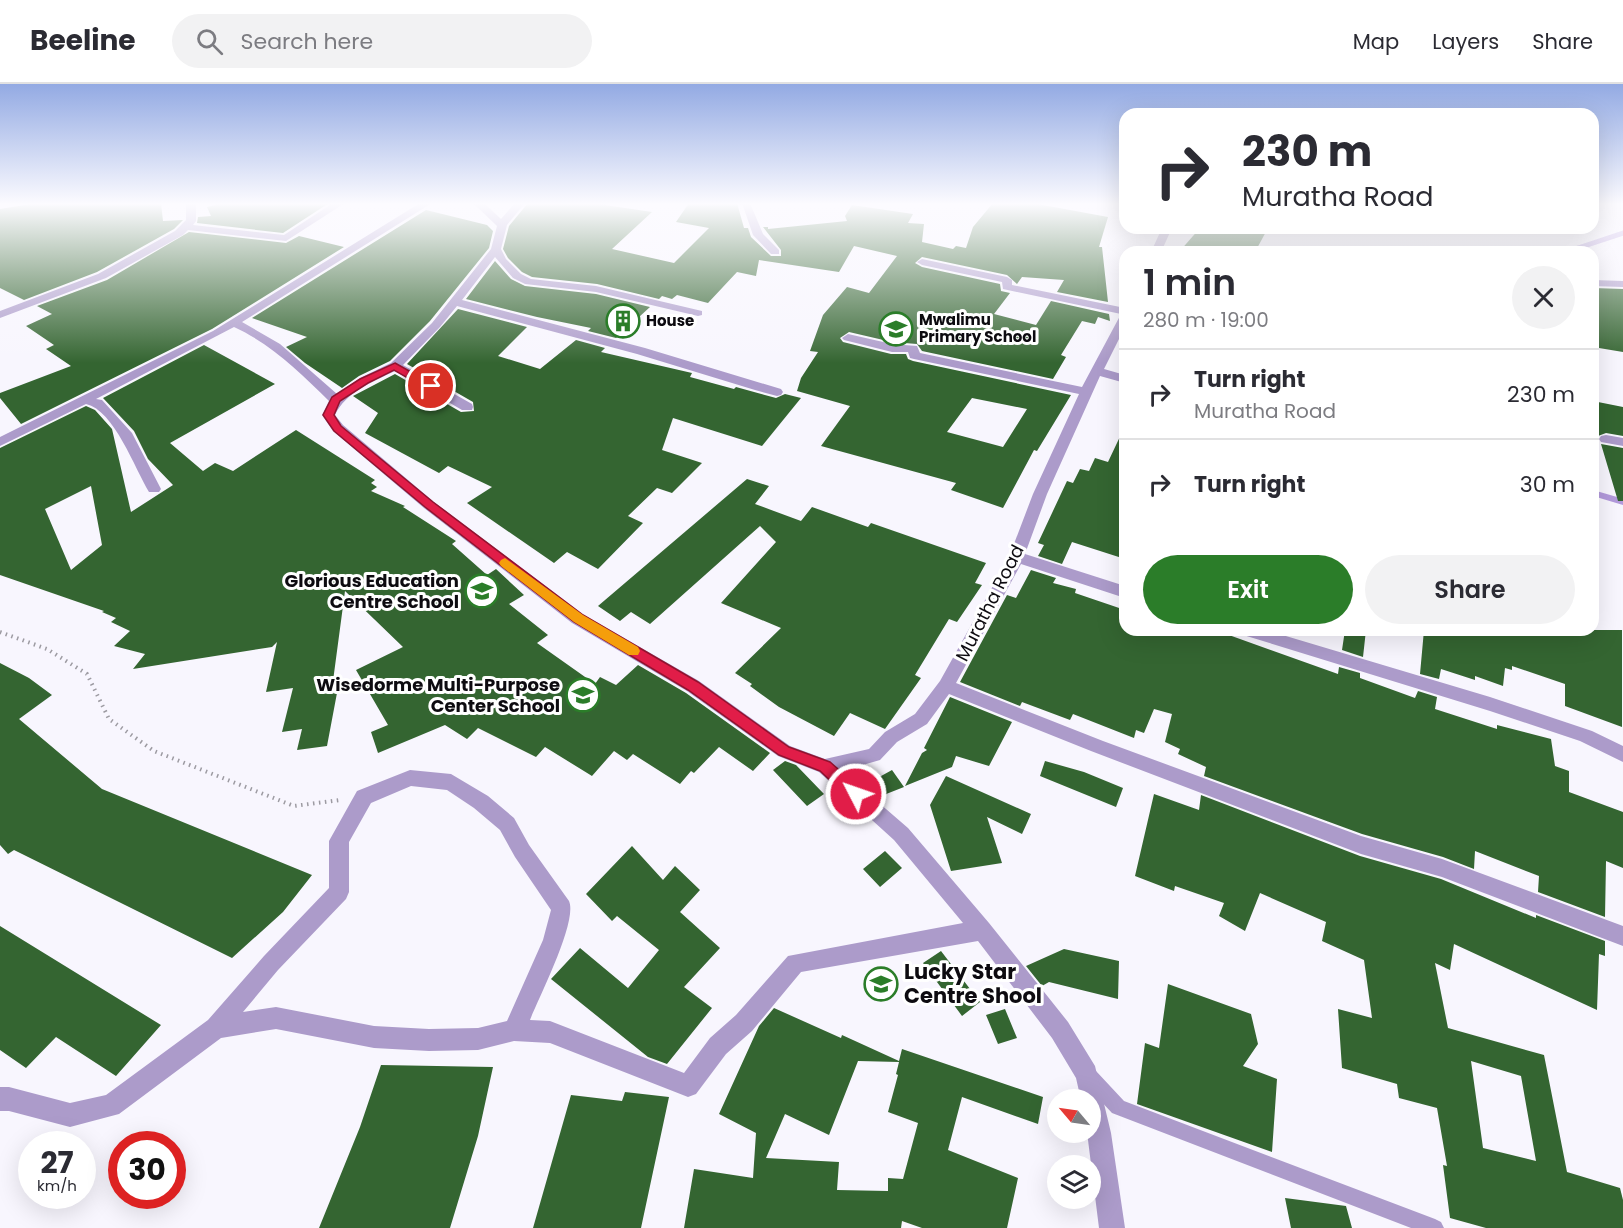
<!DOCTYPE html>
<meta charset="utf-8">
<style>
:root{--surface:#fff;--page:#f2f2f3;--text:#2b2b33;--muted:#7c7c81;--line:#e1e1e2;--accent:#2b7d29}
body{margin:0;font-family:Poppins,sans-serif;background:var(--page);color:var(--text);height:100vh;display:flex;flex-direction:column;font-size:22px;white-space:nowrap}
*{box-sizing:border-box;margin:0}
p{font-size:20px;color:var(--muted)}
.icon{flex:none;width:33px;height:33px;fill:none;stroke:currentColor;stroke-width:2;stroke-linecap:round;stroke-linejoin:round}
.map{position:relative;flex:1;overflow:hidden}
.sheet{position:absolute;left:1119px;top:162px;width:480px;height:390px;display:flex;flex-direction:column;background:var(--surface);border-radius:18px;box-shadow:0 6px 24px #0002}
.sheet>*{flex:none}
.hud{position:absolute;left:1119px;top:24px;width:480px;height:126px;border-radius:18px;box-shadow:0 6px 24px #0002;background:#fff;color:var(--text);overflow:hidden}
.needle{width:39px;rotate:299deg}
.tools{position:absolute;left:1047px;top:1005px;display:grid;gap:12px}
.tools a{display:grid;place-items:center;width:54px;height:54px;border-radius:50%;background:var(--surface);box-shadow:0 6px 24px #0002;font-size:30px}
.speed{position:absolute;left:18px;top:1047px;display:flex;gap:12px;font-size:30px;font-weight:700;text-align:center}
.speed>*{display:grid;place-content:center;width:78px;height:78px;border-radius:50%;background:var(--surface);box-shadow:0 6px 24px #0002;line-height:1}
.speed small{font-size:15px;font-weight:400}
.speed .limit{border:9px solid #d22;background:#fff;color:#111}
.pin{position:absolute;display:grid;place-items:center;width:51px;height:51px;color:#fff;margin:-26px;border:3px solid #fff;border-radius:50%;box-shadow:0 2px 6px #0007}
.me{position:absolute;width:66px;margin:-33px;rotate:311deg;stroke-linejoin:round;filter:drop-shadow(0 0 4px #0008)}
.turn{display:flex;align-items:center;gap:21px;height:126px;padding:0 24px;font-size:27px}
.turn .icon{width:78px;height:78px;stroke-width:2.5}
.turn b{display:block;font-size:42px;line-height:51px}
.round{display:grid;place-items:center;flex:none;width:63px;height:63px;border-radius:32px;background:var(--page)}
.summary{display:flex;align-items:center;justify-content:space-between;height:102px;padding:0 24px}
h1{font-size:36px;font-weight:600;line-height:45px}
.cta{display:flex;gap:12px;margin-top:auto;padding:12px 24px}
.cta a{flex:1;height:69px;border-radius:36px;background:var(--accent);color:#fff;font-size:24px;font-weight:600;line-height:69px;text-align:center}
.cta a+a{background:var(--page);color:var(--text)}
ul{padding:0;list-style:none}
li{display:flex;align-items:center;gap:18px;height:90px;padding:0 24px;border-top:2px solid var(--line)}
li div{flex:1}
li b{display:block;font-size:22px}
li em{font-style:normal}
header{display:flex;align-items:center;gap:36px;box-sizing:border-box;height:84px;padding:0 30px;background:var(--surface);border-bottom:2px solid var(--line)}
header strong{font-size:28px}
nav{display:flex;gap:33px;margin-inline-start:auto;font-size:21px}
.search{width:420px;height:54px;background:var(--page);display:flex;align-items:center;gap:15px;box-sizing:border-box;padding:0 21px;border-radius:33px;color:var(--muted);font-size:22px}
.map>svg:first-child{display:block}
</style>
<header>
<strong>Beeline</strong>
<div class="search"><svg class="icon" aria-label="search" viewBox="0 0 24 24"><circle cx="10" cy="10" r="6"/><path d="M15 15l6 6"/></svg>Search here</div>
<nav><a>Map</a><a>Layers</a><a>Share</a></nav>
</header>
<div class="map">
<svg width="1623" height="1144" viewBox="0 0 1623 1144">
<rect width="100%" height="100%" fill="#f8f6fe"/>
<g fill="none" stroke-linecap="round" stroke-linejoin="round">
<!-- stream-far1 -->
<path stroke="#b39adc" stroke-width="5" d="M 1566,168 L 1623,149"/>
<!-- stream -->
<path stroke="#b39adc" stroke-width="6" d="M 1593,409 L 1623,418"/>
</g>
<!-- building -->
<path fill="#346531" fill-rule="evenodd" d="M 37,119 L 161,119 L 163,137 L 183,136 L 174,145 L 97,188 L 24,216 L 0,204 L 0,125 Z
M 223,119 L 329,119 L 283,149 L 197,139 L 198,133 L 211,132 L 207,123 Z
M 528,119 L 592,119 L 652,128 L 612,165 L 674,179 L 709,144 L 676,138 L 689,119 L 737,119 L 744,144 L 748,144 L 751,153 L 771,172 L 781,172 L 781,166 L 763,143 L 768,143 L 768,145 L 847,137 L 845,132 L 852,121 L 913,130 L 908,139 L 924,140 L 922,158 L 953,165 L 956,162 L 966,164 L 973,143 L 993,119 L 1032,119 L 1108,133 L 1099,163 L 1102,163 L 1108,218 L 1057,208 L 1064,196 L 1022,193 L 1017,200 L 1007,191 L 922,173 L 915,179 L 922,183 L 1000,200 L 1001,207 L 1010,209 L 994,230 L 1036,241 L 1051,217 L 1109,230 L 1110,237 L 1098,233 L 1095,240 L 1082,237 L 1061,271 L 1066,273 L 1053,295 L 922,267 L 917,260 L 892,258 L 849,248 L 840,254 L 843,258 L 891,270 L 906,270 L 908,275 L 913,277 L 1071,311 L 1037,367 L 1034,366 L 1003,424 L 951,406 L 956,399 L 821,362 L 850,322 L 797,307 L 801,294 L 818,268 L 810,267 L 823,231 L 847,203 L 869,209 L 897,172 L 854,162 L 839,188 L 759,176 L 756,192 L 737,188 L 708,219 L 677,211 L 672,215 L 662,212 L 659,215 L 597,200 L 532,193 L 522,188 L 508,174 L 503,165 L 509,142 ZM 972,314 L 1027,325 L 1003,363 L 947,348 Z
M 426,126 L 487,141 L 493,147 L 489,164 L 430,237 L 390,277 L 359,292 L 342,304 L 305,279 L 286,263 L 307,253 L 252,234 Z
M 1200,144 L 1268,144 L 1255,168 L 1179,168 Z
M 189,148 L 286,159 L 299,152 L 344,163 L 212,245 L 21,340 L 0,314 L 0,309 L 71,282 L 46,265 L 54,261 L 26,242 L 52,230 L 37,222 L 107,196 Z
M 495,177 L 511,195 L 525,202 L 596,210 L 650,223 L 616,254 L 588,247 L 591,244 L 537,233 L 466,215 Z
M 1593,204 L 1623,205 L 1623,268 L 1593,263 Z
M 458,225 L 527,243 L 498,272 L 540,285 L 576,256 L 605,264 L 601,268 L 692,289 L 690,293 L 734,305 L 736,303 L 776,314 L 785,310 L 801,314 L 762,362 L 673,334 L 662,366 L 702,379 L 672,409 L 657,404 L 628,432 L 643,439 L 598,485 L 567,468 L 554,479 L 467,419 L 492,403 L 448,382 L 439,389 L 365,349 L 378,329 L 353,312 L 395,290 L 461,328 L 474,327 L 473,318 L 407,280 Z
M 204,261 L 275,300 L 170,359 L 203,387 L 215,379 L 233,387 L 296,346 L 375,396 L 371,399 L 377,403 L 371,407 L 405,422 L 403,423 L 456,457 L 452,460 L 487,491 L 496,485 L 524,511 L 509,520 L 548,551 L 537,559 L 595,600 L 600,593 L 616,601 L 638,581 L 686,609 L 770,669 L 753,687 L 719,663 L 694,689 L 691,687 L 680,700 L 633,670 L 627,676 L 614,667 L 592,692 L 545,663 L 536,673 L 478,644 L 467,655 L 445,641 L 378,669 L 371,648 L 388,641 L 356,586 L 403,563 L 345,507 L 333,597 L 340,593 L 327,662 L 297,666 L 302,645 L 282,648 L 293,604 L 266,608 L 277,558 L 272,563 L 133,585 L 145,570 L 114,562 L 130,547 L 111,538 L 116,534 L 102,528 L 104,527 L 0,491 L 0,364 L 86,322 L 95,326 L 112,345 L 131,428 L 173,401 L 148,375 L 134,347 L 103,314 ZM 91,402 L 102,461 L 71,486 L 45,425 Z
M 1593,317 L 1623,323 L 1623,352 L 1606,349 L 1598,352 L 1593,349 Z
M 1125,342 L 1125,475 L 1072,458 L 1062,480 L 1038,472 L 1044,461 L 1038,459 L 1067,397 L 1073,399 L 1080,385 L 1089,387 L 1095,374 L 1108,378 Z
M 1601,360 L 1623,364 L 1623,417 L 1618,417 Z
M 747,395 L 769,402 L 755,420 L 801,437 L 812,423 L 868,443 L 871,439 L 986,479 L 975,499 L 982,501 L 957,538 L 949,535 L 915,591 L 921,594 L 885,645 L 850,629 L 834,652 L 779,623 L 750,602 L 752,600 L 735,589 L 781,544 L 721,519 L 776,458 L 760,442 L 650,540 L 631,528 L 620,537 L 598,522 Z
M 1031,486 L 1056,494 L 1053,499 L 1076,505 L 1075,509 L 1125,526 L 1125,546 L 1164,546 L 1180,551 L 1182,546 L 1215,546 L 1338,590 L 1339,583 L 1360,589 L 1360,594 L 1415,614 L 1418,607 L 1437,613 L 1435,625 L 1497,645 L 1497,641 L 1551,655 L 1555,682 L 1569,687 L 1569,708 L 1623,728 L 1623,784 L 1606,777 L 1605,833 L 1538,808 L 1539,792 L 1475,767 L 1474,785 L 1443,773 L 1362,750 L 1204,692 L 1206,683 L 1178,670 L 1180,665 L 1165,658 L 1172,630 L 1154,625 L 1144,649 L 1136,646 L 1134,654 L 1073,630 L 1070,636 L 1022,618 L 1020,622 L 960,598 L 1007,511 L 1016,514 Z
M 1345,546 L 1366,546 L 1363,573 L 1342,566 Z
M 1424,546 L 1622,546 L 1622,643 L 1565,622 L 1565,600 L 1512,582 L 1512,586 L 1505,584 L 1503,602 L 1475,592 L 1475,596 L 1441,585 L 1439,595 L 1420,590 Z
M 0,579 L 29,594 L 52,611 L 19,635 L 102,705 L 312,791 L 283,828 L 232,874 L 14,766 L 8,770 L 0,761 Z
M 950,613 L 1012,638 L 989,682 L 956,672 L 952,683 L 905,702 L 922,669 L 927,666 L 924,664 Z
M 785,677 L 796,681 L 824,710 L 807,722 L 773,686 Z
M 1045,677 L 1084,688 L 1123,704 L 1116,723 L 1040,692 Z
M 892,686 L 904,703 L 876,714 L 863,702 Z
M 946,692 L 1031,730 L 1022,750 L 987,733 L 1002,779 L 951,787 L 930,721 Z
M 1154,710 L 1199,726 L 1201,711 L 1360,772 L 1441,795 L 1536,834 L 1536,831 L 1605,857 L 1605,872 L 1599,870 L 1597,926 L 1454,860 L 1450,886 L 1435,879 L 1448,944 L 1544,971 L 1567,1088 L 1620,1104 L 1623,1116 L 1623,1144 L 1486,1144 L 1450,1134 L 1443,1081 L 1447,1082 L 1437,1024 L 1399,1014 L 1397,1000 L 1342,984 L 1338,925 L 1372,934 L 1364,876 L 1322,857 L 1326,838 L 1260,809 L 1245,847 L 1219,832 L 1224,819 L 1175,802 L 1174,807 L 1135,792 ZM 1471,977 L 1521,992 L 1536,1077 L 1483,1064 Z
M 632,762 L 663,796 L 675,782 L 700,806 L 680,828 L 720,864 L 684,903 L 712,924 L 667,980 L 648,973 L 551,895 L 580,864 L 628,904 L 659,866 L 617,832 L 612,837 L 586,810 Z
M 885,767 L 902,784 L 880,803 L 863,785 Z
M 0,842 L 161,941 L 116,992 L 56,953 L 26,984 L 0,966 Z
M 1064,865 L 1119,877 L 1118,915 L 1049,898 L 1042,902 L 1026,882 Z
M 941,867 L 980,918 L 962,932 L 923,879 Z
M 1168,900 L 1251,930 L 1258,960 L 1243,982 L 1277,995 L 1272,1068 L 1137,1020 L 1145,959 L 1159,964 Z
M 774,924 L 841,954 L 842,951 L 899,977 L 902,965 L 1043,1013 L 1038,1040 L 962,1013 L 948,1066 L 1018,1094 L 1007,1144 L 922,1144 L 902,1137 L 901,1144 L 684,1144 L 694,1085 L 753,1094 L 756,1049 L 719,1030 L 759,942 ZM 858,977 L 899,978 L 896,990 L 898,991 L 888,1028 L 918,1039 L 903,1095 L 888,1094 L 888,1107 L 837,1106 L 839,1078 L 766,1074 L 785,1030 L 829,1051 Z
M 1005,925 L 1017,954 L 998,960 L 986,931 Z
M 381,981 L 493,983 L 478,1052 L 450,1144 L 319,1144 L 360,1043 Z
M 625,1008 L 669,1013 L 641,1144 L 533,1144 L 571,1011 L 622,1017 Z
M 1285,1114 L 1346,1122 L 1352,1144 L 1291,1144 Z"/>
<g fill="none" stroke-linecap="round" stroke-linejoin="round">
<!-- path -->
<path stroke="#9d9ba2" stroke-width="4" stroke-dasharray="1.5 4.5" stroke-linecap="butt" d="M 0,548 L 47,565 L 87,590 L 109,635 L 154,667 L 294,722 L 340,716"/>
<!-- service -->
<path fill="#ac9bca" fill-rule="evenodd" d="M 1090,985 L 1096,987 L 1124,1017 L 1435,1135 L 1441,1138 L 1444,1144 L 1411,1144 L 1112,1029 L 1084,999 L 1082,993 L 1084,987 Z"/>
<!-- minor -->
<path fill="#ac9bca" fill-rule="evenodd" d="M 186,119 L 196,119 L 196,137 L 193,141 L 284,151 L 333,119 L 345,119 L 286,157 L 188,146 L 183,151 L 106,194 L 0,234 L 0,227 L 98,190 L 175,147 L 186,136 Z
M 420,119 L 432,119 L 242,238 L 280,260 L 337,310 L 360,294 L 391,279 L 432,239 L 491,165 L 497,142 L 473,119 L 484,119 L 501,135 L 515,119 L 525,119 L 507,141 L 501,165 L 506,175 L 521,190 L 531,195 L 596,202 L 702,227 L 702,231 L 698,232 L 596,208 L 525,200 L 513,194 L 495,173 L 462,216 L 645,264 L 781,305 L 783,308 L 781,311 L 777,312 L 755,306 L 637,270 L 457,222 L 440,243 L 403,281 L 472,320 L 473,323 L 472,326 L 462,326 L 395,287 C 372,298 346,308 335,331 L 343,341 L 434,418 L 584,531 L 699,597 L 790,662 L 825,675 L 869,665 L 885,648 L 915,630 L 940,597 L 1009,473 L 1033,410 L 1079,310 L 914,275 L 910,274 L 908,268 L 892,268 L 844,256 L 842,254 L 848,250 L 892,260 L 917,262 L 920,269 L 1082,303 L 1121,230 L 1003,205 L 1002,198 L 922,181 L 917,178 L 922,175 L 1007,193 L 1012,196 L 1012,201 L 1125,224 L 1125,243 L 1104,285 L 1125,291 L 1125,299 L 1100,292 L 1047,410 L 1025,470 L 1125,502 L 1125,514 L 1021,480 L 956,599 L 1103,657 L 1361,752 L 1442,775 L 1623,842 L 1623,862 L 1442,793 L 1361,770 L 1091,667 L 949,610 L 927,640 L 897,658 L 880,676 L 842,687 L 908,744 L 989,839 L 1068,938 L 1095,982 L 1111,1049 L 1125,1144 L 1099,1144 L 1087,1048 L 1090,1048 L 1090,1016 L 1081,1016 L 1076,994 L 1052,954 L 978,857 L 801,888 L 752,947 L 726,970 L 696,1010 L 688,1013 L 550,959 L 514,957 L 478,966 L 429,967 L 374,964 L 276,945 L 221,954 L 119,1030 L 70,1043 L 9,1027 L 0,1027 L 0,1003 L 9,1003 L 70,1019 L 106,1011 L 208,936 L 264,872 L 329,804 L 329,757 L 357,707 L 410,686 L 451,690 L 488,712 L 514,734 L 529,761 L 569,817 C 578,837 539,913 530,936 L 550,937 L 684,989 L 710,954 L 736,931 L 788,872 L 963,839 L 894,756 L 819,688 L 778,672 L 687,607 L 572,539 L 424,424 L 333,347 L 322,331 L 329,317 C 300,288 271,260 234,243 L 96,315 L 102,316 L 132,349 L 161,405 L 159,408 L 149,408 C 135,385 114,326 86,320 L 0,362 L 0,353 L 213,247 ZM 411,702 L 447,706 L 474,724 L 500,746 L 515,773 L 551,826 L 543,856 L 507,937 L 478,944 L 429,945 L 374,942 L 276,923 L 243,928 L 278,886 L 346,815 L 349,808 L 349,758 L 371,719 Z
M 739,119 L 750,119 L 763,150 L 779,166 L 779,170 L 771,170 L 753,151 L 743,122 Z
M 1162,144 L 1172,144 L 1161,168 L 1151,168 Z
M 1593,196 L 1623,197 L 1623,203 L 1593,202 Z
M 1606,351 L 1623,354 L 1623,362 L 1601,358 L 1599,355 L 1601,352 Z
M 1238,546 L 1266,546 L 1490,613 L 1592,647 L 1623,662 L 1623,678 L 1580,657 L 1490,627 L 1240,550 Z"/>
</g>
<!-- sky -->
<linearGradient id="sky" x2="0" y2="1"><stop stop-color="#93aae3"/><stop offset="0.43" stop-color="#fcfbff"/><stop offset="1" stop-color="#fcfbff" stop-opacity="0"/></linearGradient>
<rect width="1623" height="279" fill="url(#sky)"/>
<!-- route -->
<path fill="#e11d48" stroke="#92132f" stroke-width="1.5" d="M 395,279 L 436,302 L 427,305 L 394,286 L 368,299 L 340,317 L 334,331 L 341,342 L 433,418 L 583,531 L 698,598 L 789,663 L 830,678 L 861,705 L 863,710 L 861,715 L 856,717 L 850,715 L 820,687 L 779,671 L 688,606 L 574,538 L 425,423 L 334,347 L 323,331 L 332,313 L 360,295 Z"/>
<!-- slow -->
<path fill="#f59e0b" d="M 505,474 L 583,531 L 638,563 L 640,567 L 638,571 L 629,571 L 574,538 L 501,482 L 499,479 L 501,476 Z"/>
<!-- icons -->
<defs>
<g id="building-ring" transform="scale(1.725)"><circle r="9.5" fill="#fff" stroke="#2b7d29" stroke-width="1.5"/><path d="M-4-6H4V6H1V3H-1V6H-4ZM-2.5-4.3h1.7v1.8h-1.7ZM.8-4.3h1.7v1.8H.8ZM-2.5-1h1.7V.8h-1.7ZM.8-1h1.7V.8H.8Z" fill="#2b7d29"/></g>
<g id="school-ring" transform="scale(1.725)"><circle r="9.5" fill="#fff" stroke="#2b7d29" stroke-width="1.5"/><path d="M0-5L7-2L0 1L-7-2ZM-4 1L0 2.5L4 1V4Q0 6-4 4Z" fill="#2b7d29"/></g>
</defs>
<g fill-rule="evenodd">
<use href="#building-ring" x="623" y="237"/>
<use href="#school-ring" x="896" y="245"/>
<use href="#school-ring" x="482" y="507"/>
<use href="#school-ring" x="583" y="611"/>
<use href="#school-ring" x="881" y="900"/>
</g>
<g text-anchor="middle" stroke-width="6" stroke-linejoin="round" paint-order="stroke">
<!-- far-poi labels -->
<g font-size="15" font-weight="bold" fill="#0d0b10" stroke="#fff" text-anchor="start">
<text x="919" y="241">Mwalimu<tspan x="919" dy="17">Primary School</tspan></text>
<text x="646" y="242">House</text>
</g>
<!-- poi labels -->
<g font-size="18" font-weight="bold" fill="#0d0b10" stroke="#fff" text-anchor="end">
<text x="459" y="503">Glorious Education<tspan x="459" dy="21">Centre School</tspan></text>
<text x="560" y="607">Wisedorme Multi-Purpose<tspan x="560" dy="21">Center School</tspan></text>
</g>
<!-- street labels -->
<g font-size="18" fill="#0d0b10" stroke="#fff">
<text transform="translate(990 519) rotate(-63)" y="6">Muratha Road</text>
</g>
<!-- near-poi labels -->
<g font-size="21" font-weight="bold" fill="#0d0b10" stroke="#fff" text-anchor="start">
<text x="904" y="895">Lucky Star<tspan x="904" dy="24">Centre Shool</tspan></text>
</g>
</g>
</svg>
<div class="tools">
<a><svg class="needle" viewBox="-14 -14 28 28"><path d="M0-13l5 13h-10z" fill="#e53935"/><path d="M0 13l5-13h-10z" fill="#7c7c81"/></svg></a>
<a><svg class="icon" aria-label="layers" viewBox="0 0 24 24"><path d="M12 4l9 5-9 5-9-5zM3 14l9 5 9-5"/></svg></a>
</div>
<div class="speed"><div>27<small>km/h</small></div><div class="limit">30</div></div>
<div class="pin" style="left:431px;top:302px;background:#d93025"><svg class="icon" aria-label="arrive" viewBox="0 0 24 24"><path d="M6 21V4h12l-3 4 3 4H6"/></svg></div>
<svg class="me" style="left:856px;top:710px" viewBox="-20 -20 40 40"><circle r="17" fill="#e11d48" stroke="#fff" stroke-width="3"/><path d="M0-11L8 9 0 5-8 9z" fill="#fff"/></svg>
<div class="hud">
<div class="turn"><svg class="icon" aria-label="right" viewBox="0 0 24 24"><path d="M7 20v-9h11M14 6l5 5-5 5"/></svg><div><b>230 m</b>Muratha Road</div></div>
</div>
<section class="sheet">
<div class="summary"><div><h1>1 min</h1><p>280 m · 19:00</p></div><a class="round"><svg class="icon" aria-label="close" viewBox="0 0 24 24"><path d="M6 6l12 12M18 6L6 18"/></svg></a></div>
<ul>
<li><svg class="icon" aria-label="right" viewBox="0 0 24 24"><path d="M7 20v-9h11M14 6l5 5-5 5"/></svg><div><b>Turn right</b><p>Muratha Road</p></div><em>230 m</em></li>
<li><svg class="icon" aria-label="right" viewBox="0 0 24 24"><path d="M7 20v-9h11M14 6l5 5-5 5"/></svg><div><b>Turn right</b></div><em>30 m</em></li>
</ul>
<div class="cta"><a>Exit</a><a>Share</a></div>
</section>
</div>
